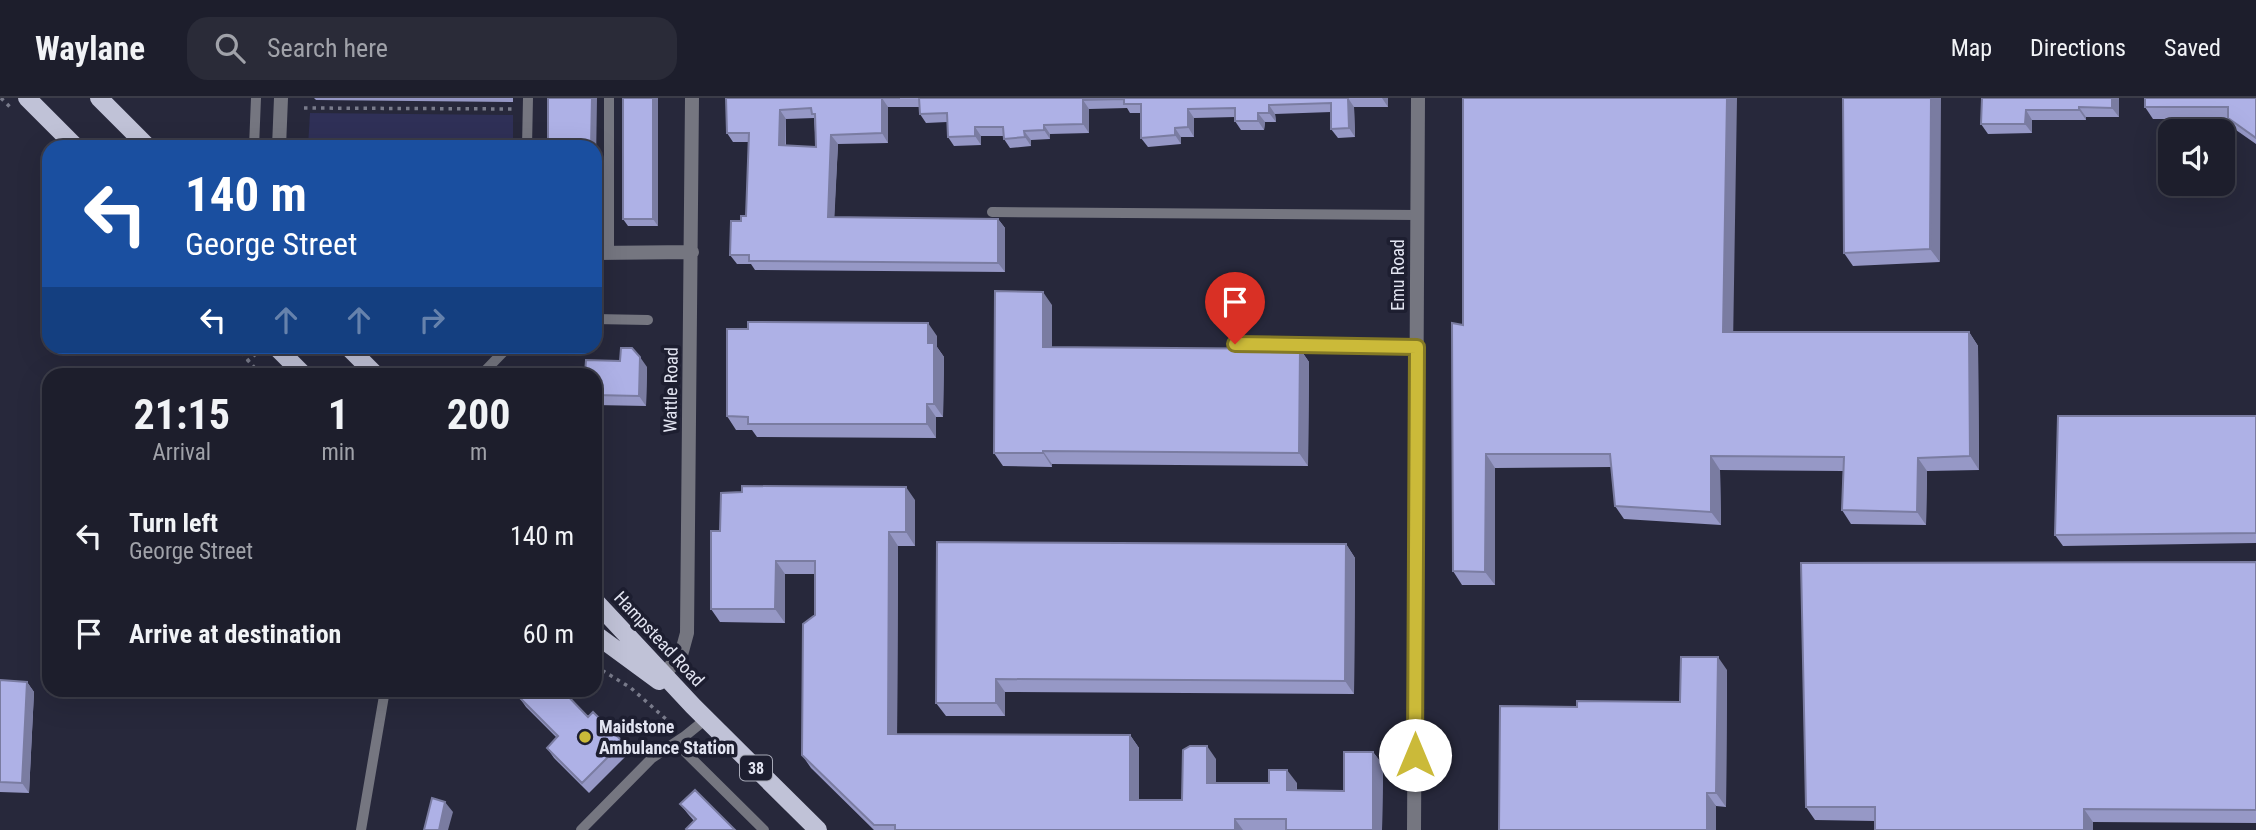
<!DOCTYPE html>
<style>
:root{--surface:#1d1e2c;--page:#2a2b38;--text:#f1f3f6;--muted:#a0a2a9;--line:#3b3c48}
body{margin:0;font-family:"Roboto Condensed",sans-serif;background:var(--page);color:var(--text);height:100vh;display:flex;flex-direction:column;font-size:26px;white-space:nowrap}
*{box-sizing:border-box;margin:0}
p{font-size:23px;color:var(--muted)}
.icon{flex:none;width:38px;height:38px;fill:none;stroke:currentColor;stroke-width:2;stroke-linecap:round;stroke-linejoin:round}
.map{position:relative;flex:1;overflow:hidden}
.drawer{position:absolute;left:42px;top:270px;width:560px;height:329px;display:flex;flex-direction:column;background:var(--surface);border-radius:21px;box-shadow:0 7px 28px #0002,0 0 0 2px var(--line)}
.drawer>*{flex:none}
.top-card{position:absolute;left:42px;top:42px;width:560px;height:214px;border-radius:21px;box-shadow:0 7px 28px #0002,0 0 0 2px var(--line);background:#1a4fa0;color:#fff;overflow:hidden}
.fabs{position:absolute;left:2158px;top:21px;display:grid;gap:14px}
.fabs a{display:grid;place-items:center;width:77px;height:77px;border-radius:14px;background:var(--surface);box-shadow:0 7px 28px #0002,0 0 0 2px var(--line);font-size:35px}
.pin{position:absolute;display:grid;place-items:center;width:60px;height:60px;color:#fff;margin:-72px -30px;border-radius:50% 50% 50% 0;rotate:-45deg;box-shadow:0 0 7px #0007}
.pin .icon{rotate:45deg}
.me{position:absolute;width:77px;margin:-38px;rotate:0deg;stroke-linejoin:round;filter:drop-shadow(0 0 5px #0008)}
.turn{display:flex;align-items:center;gap:24px;height:147px;padding:0 28px;font-size:32px}
.turn .icon{width:91px;height:91px;stroke-width:2.5}
.turn b{display:block;font-size:49px;line-height:60px}
.lanes{display:flex;align-items:center;height:66px;padding:0 28px;background:#0003;justify-content:center;gap:35px;direction:ltr}
.lanes .off{opacity:.35}
.eta{display:flex;justify-content:space-evenly;align-items:center;height:119px;text-align:center}
.eta b{font-size:42px;font-weight:700;line-height:49px}
ul{padding:0;list-style:none}
li{display:flex;align-items:center;gap:21px;height:98px;padding:0 28px}
li div{flex:1}
li b{display:block;font-size:26px}
li em{font-style:normal}
header{display:flex;align-items:center;gap:42px;box-sizing:border-box;height:98px;padding:0 35px;background:var(--surface);border-bottom:2px solid var(--line)}
header strong{font-size:33px}
nav{display:flex;gap:38px;margin-inline-start:auto;font-size:24px}
.search{width:490px;height:63px;background:var(--page);display:flex;align-items:center;gap:18px;box-sizing:border-box;padding:0 24px;border-radius:21px;color:var(--muted);font-size:26px}
.map>svg:first-child{display:block}
</style>
<header>
<strong>Waylane</strong>
<div class="search"><svg class="icon" aria-label="search" viewBox="0 0 24 24"><circle cx="10" cy="10" r="6"/><path d="M15 15l6 6"/></svg>Search here</div>
<nav><a>Map</a><a>Directions</a><a>Saved</a></nav>
</header>
<div class="map">
<svg width="2256" height="732" viewBox="0 0 2256 732">
<rect width="100%" height="100%" fill="#27283b"/>
<!-- green -->
<path fill="#2f3057" d="M 310,15 L 513,17 L 513,49 L 308,49 Z"/>
<g fill="none" stroke-linecap="round" stroke-linejoin="round">
<!-- path -->
<path stroke="#797b8b" stroke-width="3.5" stroke-dasharray="3.5 5" stroke-linecap="butt" d="M 1,0 L 11,10
M 304,10 L 515,11
M 236,248 L 260,276
M 247,264 L 259,253
M 595,568 L 631,590 L 676,630"/>
<!-- lane -->
<path stroke="#757680" stroke-width="10" d="M 609,0 L 609,155
M 254,49 L 256,0
M 527,49 L 528,0
M 992,114 L 1418,117
M 595,221 L 648,222
M 482,276 L 509,248
M 676,645 L 764,732
M 361,732 L 385,592
M 581,732 L 652,660 L 685,638 L 706,621"/>
<!-- street -->
<path stroke="#757680" stroke-width="14" d="M 279,49 L 281,0
M 595,155 L 692,154
M 1235,245 L 1417,249
M 664,576 L 681,557 L 687,535 L 692,0
M 1414,732 L 1418,0"/>
<!-- primary -->
<path stroke="#c0c2d7" stroke-width="18" d="M 27,0 L 76,49
M 99,0 L 148,49
M 275,248 L 303,276
M 347,248 L 375,276
M 595,503 L 693,608 L 818,732
M 595,536 L 659,583"/>
</g>
<!-- wall -->
<path fill="#9698c6" fill-rule="evenodd" d="M 314,0 L 513,0 L 513,4 L 316,2 Z
M 623,0 L 658,128 L 628,128 L 623,121 Z
M 726,0 L 1388,0 L 1388,9 L 1354,9 L 1355,39 L 1338,40 L 1331,31 L 1331,14 L 1275,16 L 1276,24 L 1265,24 L 1264,32 L 1241,32 L 1235,23 L 1235,19 L 1194,20 L 1194,39 L 1181,39 L 1181,46 L 1148,49 L 1141,40 L 1141,15 L 1130,15 L 1127,10 L 1089,11 L 1089,35 L 1050,36 L 1050,41 L 1031,42 L 1031,48 L 1010,50 L 1004,41 L 1004,38 L 981,38 L 981,47 L 954,48 L 948,39 L 947,24 L 926,25 L 920,16 L 919,9 L 888,9 L 888,45 L 838,46 L 834,119 L 998,121 L 1005,130 L 1005,174 L 755,172 L 751,166 L 737,166 L 730,157 L 741,123 L 746,118 L 749,44 L 733,44 L 727,35 ZM 814,20 L 816,49 L 786,47 L 786,21 Z
M 1843,0 L 1940,164 L 1853,168 L 1844,155 Z
M 1982,0 L 2119,0 L 2119,19 L 2086,19 L 2086,22 L 2032,22 L 2032,35 L 1988,36 L 1981,26 Z
M 2256,0 L 2256,46 L 2236,32 L 2228,21 L 2153,21 L 2145,9 Z
M 1052,207 L 1052,249 L 1300,251 L 1309,264 L 1308,368 L 1052,366 L 1052,369 L 1003,368 L 994,355 Z
M 1463,227 L 1733,234 L 1969,234 L 1978,248 L 1979,372 L 1927,373 L 1926,427 L 1851,426 L 1842,412 L 1843,373 L 1720,372 L 1721,427 L 1624,421 L 1615,408 L 1611,369 L 1495,370 L 1495,487 L 1462,487 L 1453,473 Z
M 937,238 L 937,249 L 944,259 L 943,319 L 936,319 L 936,340 L 757,339 L 752,332 L 736,332 L 727,318 Z
M 620,263 L 647,269 L 646,308 L 595,307 L 595,276 Z
M 2256,318 L 2256,445 L 2063,448 L 2055,437 Z
M 915,402 L 915,448 L 898,448 L 897,636 L 1130,637 L 1139,650 L 1139,702 L 1182,702 L 1216,661 L 1216,685 L 1297,685 L 1297,692 L 1344,693 L 1373,654 L 1383,667 L 1382,732 L 874,732 L 811,670 L 802,657 L 815,517 L 815,476 L 785,476 L 785,525 L 720,524 L 711,511 L 720,433 Z
M 937,444 L 1346,446 L 1355,460 L 1354,596 L 1005,594 L 1005,618 L 946,618 L 936,605 Z
M 2256,464 L 2256,725 L 2093,724 L 2093,732 L 1875,732 L 1875,723 L 1815,722 L 1806,709 Z
M 1727,572 L 1726,709 L 1716,708 L 1577,609 L 1680,604 Z
M 0,582 L 27,584 L 34,594 L 29,695 L 0,694 Z
M 519,599 L 588,619 L 623,644 L 630,654 L 589,695 L 554,660 L 547,650 L 557,640 L 526,609 Z
M 680,706 L 735,732 L 694,723 L 688,716 Z"/>
<!-- shaded-wall -->
<path fill="#7a7ca1" d="M 592,0 L 597,0 L 595,129 L 595,49 L 591,49 Z
M 653,0 L 658,0 L 658,128 L 653,121 Z
M 882,0 L 888,9 L 888,45 L 882,35 Z
M 1348,0 L 1354,9 L 1355,39 L 1349,30 Z
M 1382,0 L 1388,0 L 1388,9 Z
M 1727,0 L 1737,0 L 1733,248 L 1723,234 Z
M 1931,0 L 1941,0 L 1940,164 L 1930,151 Z
M 2112,0 L 2119,0 L 2119,19 L 2112,10 Z
M 1083,2 L 1089,11 L 1089,35 L 1083,26 Z
M 1269,7 L 1275,16 L 1276,24 L 1269,15 Z
M 2079,9 L 2086,19 L 2086,22 L 2079,12 Z
M 1188,11 L 1194,20 L 1194,39 L 1188,29 Z
M 780,12 L 786,21 L 785,56 L 779,47 Z
M 2026,12 L 2032,22 L 2032,35 L 2025,26 Z
M 1258,15 L 1265,24 L 1264,32 L 1258,23 Z
M 1044,27 L 1050,36 L 1050,41 L 1044,32 Z
M 975,29 L 981,38 L 981,47 L 975,38 Z
M 1175,30 L 1181,39 L 1181,46 L 1175,37 Z
M 1024,33 L 1031,42 L 1031,48 L 1025,39 Z
M 831,37 L 838,46 L 834,128 L 828,119 Z
M 998,121 L 1005,130 L 1005,174 L 998,165 Z
M 1043,194 L 1052,207 L 1052,262 L 1043,249 Z
M 928,225 L 937,238 L 937,249 L 944,259 L 943,319 L 934,306 L 928,245 Z
M 1969,234 L 1978,248 L 1979,372 L 1970,358 Z
M 1300,251 L 1309,264 L 1308,368 L 1299,355 Z
M 640,259 L 647,269 L 646,308 L 639,298 Z
M 927,306 L 936,319 L 936,340 L 927,326 Z
M 1043,353 L 1052,366 L 1052,369 L 1043,355 Z
M 1486,356 L 1495,370 L 1495,487 L 1485,474 Z
M 1711,358 L 1720,372 L 1721,427 L 1711,414 Z
M 1918,360 L 1927,373 L 1926,427 L 1917,414 Z
M 906,389 L 915,402 L 915,448 L 906,434 Z
M 889,434 L 898,448 L 897,649 L 888,636 Z
M 1346,446 L 1355,460 L 1354,596 L 1345,583 Z
M 776,463 L 785,476 L 785,525 L 775,511 Z
M 1718,559 L 1727,572 L 1726,709 L 1716,695 Z
M 996,581 L 1005,594 L 1005,618 L 996,605 Z
M 27,584 L 34,594 L 29,695 L 22,685 Z
M 1130,637 L 1139,650 L 1139,715 L 1130,702 Z
M 1207,648 L 1216,661 L 1216,698 L 1207,685 Z
M 1373,654 L 1383,667 L 1382,732 L 1373,732 Z
M 1287,672 L 1297,685 L 1296,706 L 1287,692 Z
M 1707,695 L 1716,708 L 1716,732 L 1707,732 Z
M 445,704 L 453,714 L 448,732 L 439,732 Z
M 2084,711 L 2093,724 L 2093,732 L 2084,732 Z
M 1235,721 L 1243,732 L 1235,732 Z"/>
<!-- building -->
<path fill="#aeb1e6" stroke="#7a7ca1" stroke-width="2" fill-rule="evenodd" d="M 548,0 L 592,0 L 591,49 L 548,49 Z
M 623,0 L 653,0 L 653,121 L 623,121 Z
M 726,0 L 900,0 L 882,0 L 882,35 L 831,37 L 828,119 L 998,121 L 998,165 L 749,163 L 749,157 L 730,157 L 731,123 L 741,123 L 741,118 L 746,118 L 749,35 L 727,35 ZM 811,10 L 812,16 L 815,16 L 816,49 L 779,47 L 780,12 Z
M 919,0 L 1348,0 L 1349,30 L 1331,31 L 1331,5 L 1269,7 L 1269,15 L 1258,15 L 1258,23 L 1235,23 L 1235,10 L 1188,11 L 1188,29 L 1175,30 L 1175,37 L 1141,40 L 1141,6 L 1124,6 L 1124,1 L 1083,2 L 1083,26 L 1044,27 L 1044,32 L 1024,33 L 1025,39 L 1004,41 L 1003,29 L 975,29 L 975,38 L 948,39 L 947,15 L 920,16 Z
M 1463,0 L 1727,0 L 1723,234 L 1969,234 L 1970,358 L 1918,360 L 1917,414 L 1842,412 L 1844,359 L 1711,358 L 1711,414 L 1615,408 L 1610,356 L 1486,356 L 1485,474 L 1453,473 L 1452,225 L 1463,227 Z
M 1843,0 L 1931,0 L 1930,151 L 1844,155 Z
M 1982,0 L 2112,0 L 2112,10 L 2079,9 L 2079,12 L 2026,12 L 2025,26 L 1981,26 Z
M 2145,0 L 2256,0 L 2256,40 L 2228,20 L 2228,9 L 2145,9 Z
M 995,193 L 1043,194 L 1043,249 L 1300,251 L 1299,355 L 1043,353 L 1043,355 L 994,355 Z
M 748,224 L 928,225 L 928,245 L 934,245 L 934,306 L 927,306 L 927,326 L 748,326 L 748,319 L 727,318 L 727,231 L 748,231 Z
M 621,250 L 632,250 L 640,259 L 639,298 L 595,297 L 595,276 L 585,276 L 586,262 L 620,263 Z
M 2058,318 L 2256,318 L 2256,435 L 2055,437 Z
M 742,388 L 906,389 L 906,434 L 889,434 L 888,636 L 1130,637 L 1130,702 L 1182,702 L 1183,652 L 1190,648 L 1207,648 L 1207,685 L 1269,685 L 1269,672 L 1287,672 L 1287,692 L 1344,693 L 1344,654 L 1373,654 L 1373,732 L 1286,732 L 1286,721 L 1235,721 L 1235,732 L 895,732 L 895,727 L 874,727 L 802,657 L 803,526 L 815,517 L 815,463 L 776,463 L 775,511 L 711,511 L 711,433 L 720,433 L 721,395 L 742,394 Z
M 937,444 L 1346,446 L 1345,583 L 996,581 L 996,605 L 936,605 Z
M 2256,464 L 2256,712 L 2084,711 L 2084,732 L 1875,732 L 1875,709 L 1806,709 L 1801,465 Z
M 1681,559 L 1718,559 L 1716,695 L 1707,695 L 1707,732 L 1499,732 L 1500,608 L 1577,609 L 1577,603 L 1680,604 Z
M 0,582 L 27,584 L 22,685 L 0,684 Z
M 526,592 L 562,592 L 588,619 L 593,614 L 623,644 L 582,685 L 547,650 L 558,638 L 519,599 Z
M 695,692 L 735,732 L 687,732 L 686,731 L 696,721 L 680,706 Z
M 432,700 L 445,704 L 439,732 L 424,732 Z"/>
<g fill="none" stroke-linecap="round" stroke-linejoin="round">
<!-- route casing -->
<g stroke="#847925" stroke-width="18">
<path id="route" d="M 1235,246 L 1417,249 L 1415,657"/>
</g>
<!-- route -->
<use href="#route" stroke="#cbba39" stroke-width="12"/>
</g>
<!-- markers -->
<circle fill="#cbba39" stroke="#1d1e30" stroke-width="2.5" cx="585" cy="639" r="7"/>
<g text-anchor="middle" stroke-width="7" stroke-linejoin="round" paint-order="stroke">
<!-- shield labels -->
<rect fill="#1d1e30" stroke="#a7a9b7" stroke-width="2" x="740" y="657.5" width="32" height="25" rx="5"/>
<g font-size="16" font-weight="bold" fill="#e2e4f1">
<text x="756" y="676">38</text>
</g>
<!-- street labels -->
<g font-size="18" fill="#e2e4f1" stroke="#1d1e30">
<text transform="translate(1398 177) rotate(-90)" y="6">Emu Road</text>
<text transform="translate(671 292) rotate(-89)" y="6">Wattle Road</text>
<text transform="translate(659 541) rotate(47)" y="6">Hampstead Road</text>
</g>
<!-- poi labels -->
<g font-size="18" font-weight="bold" fill="#e2e4f1" stroke="#1d1e30" text-anchor="start">
<text x="599" y="635">Maidstone<tspan x="599" dy="21">Ambulance Station</tspan></text>
</g>
</g>
</svg>
<div class="fabs">
<a><svg class="icon" aria-label="sound" viewBox="0 0 24 24"><path d="M4 9h4l5-4v14l-5-4H4zM17 9q2 3 0 6"/></svg></a>
</div>
<div class="pin" style="left:1235px;top:246px;background:#d93025"><svg class="icon" aria-label="arrive" viewBox="0 0 24 24"><path d="M6 21V4h12l-3 4 3 4H6"/></svg></div>
<svg class="me" style="left:1415px;top:657px" viewBox="-20 -20 40 40"><circle r="19" fill="#fff"/><path d="M0-13L10 11 0 6-10 11z" fill="#cbba39"/></svg>
<div class="top-card">
<div class="turn"><svg class="icon" aria-label="left" viewBox="0 0 24 24"><path d="M17 20v-9H6M10 6l-5 5 5 5"/></svg><div><b>140 m</b>George Street</div></div>
<div class="lanes"><svg class="icon" aria-label="left" viewBox="0 0 24 24"><path d="M17 20v-9H6M10 6l-5 5 5 5"/></svg><svg class="icon off" aria-label="ahead" viewBox="0 0 24 24"><path d="M12 20V5M6 11l6-6 6 6"/></svg><svg class="icon off" aria-label="ahead" viewBox="0 0 24 24"><path d="M12 20V5M6 11l6-6 6 6"/></svg><svg class="icon off" aria-label="right" viewBox="0 0 24 24"><path d="M7 20v-9h11M14 6l5 5-5 5"/></svg></div>
</div>
<section class="drawer">
<div class="eta">
<div><b>21:15</b><p>Arrival</p></div>
<div><b>1</b><p>min</p></div>
<div><b>200</b><p>m</p></div>
</div>
<ul>
<li><svg class="icon" aria-label="left" viewBox="0 0 24 24"><path d="M17 20v-9H6M10 6l-5 5 5 5"/></svg><div><b>Turn left</b><p>George Street</p></div><em>140 m</em></li>
<li><svg class="icon" aria-label="arrive" viewBox="0 0 24 24"><path d="M6 21V4h12l-3 4 3 4H6"/></svg><div><b>Arrive at destination</b></div><em>60 m</em></li>
</ul>
</section>
</div>
